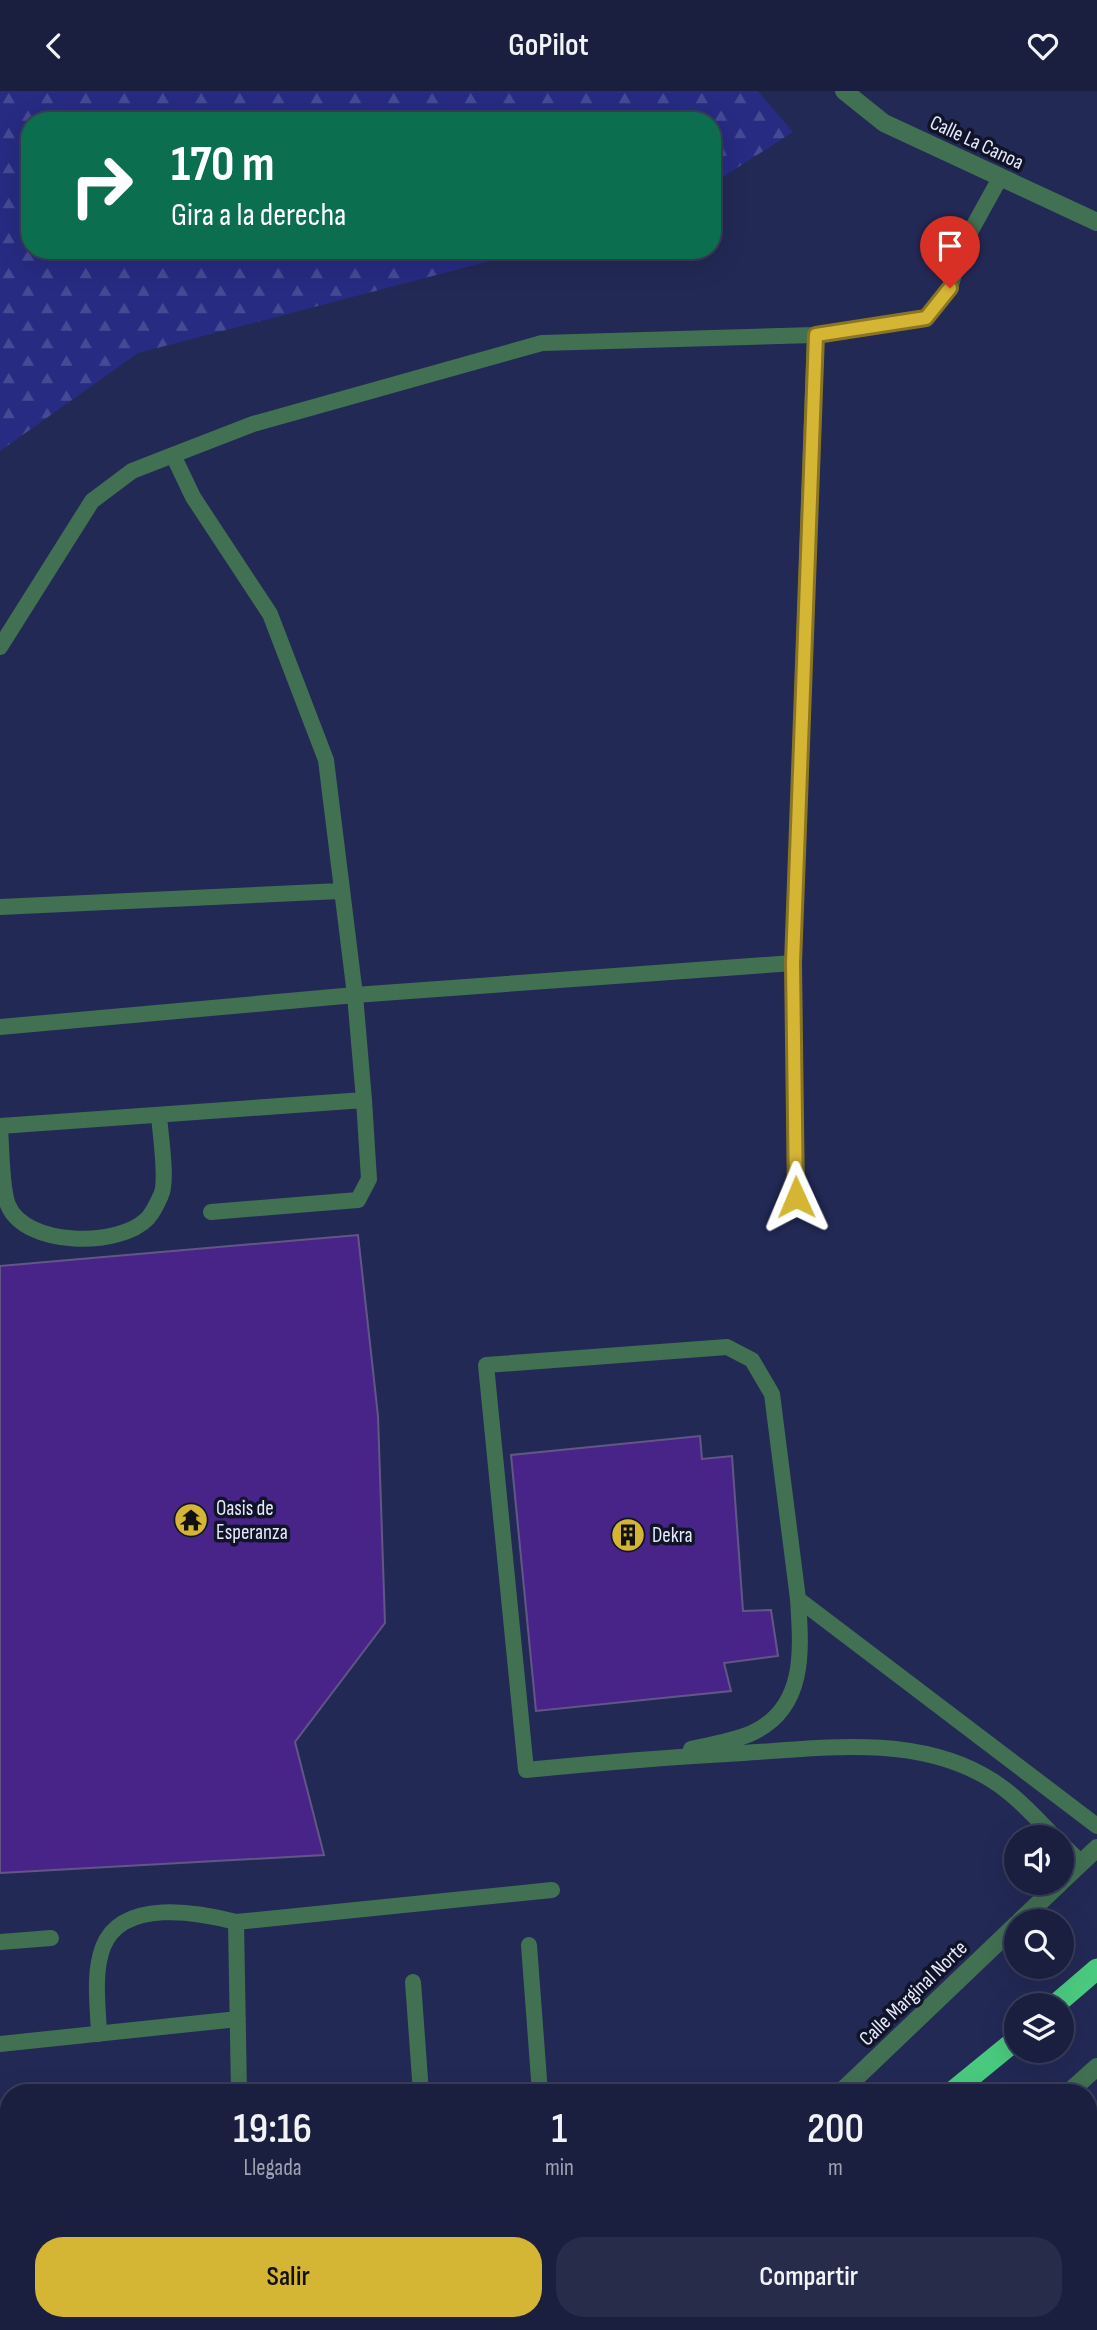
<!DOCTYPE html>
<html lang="es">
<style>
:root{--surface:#1a1f40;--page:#272c4b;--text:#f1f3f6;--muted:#9fa2b1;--line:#383d59;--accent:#d5b534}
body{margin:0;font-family:"Sofia Sans Condensed",sans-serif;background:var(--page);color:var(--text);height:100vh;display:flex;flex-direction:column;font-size:26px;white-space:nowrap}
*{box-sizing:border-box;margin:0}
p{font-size:23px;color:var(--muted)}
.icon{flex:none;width:38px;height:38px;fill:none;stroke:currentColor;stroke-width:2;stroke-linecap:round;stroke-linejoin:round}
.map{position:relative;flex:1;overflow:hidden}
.side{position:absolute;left:0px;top:1993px;width:1097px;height:247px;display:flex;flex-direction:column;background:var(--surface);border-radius:28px 28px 0 0;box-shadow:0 7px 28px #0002,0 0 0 2px var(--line)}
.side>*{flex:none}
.top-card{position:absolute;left:21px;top:21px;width:700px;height:147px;border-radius:28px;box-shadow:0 7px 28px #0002,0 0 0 2px var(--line);background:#0b6e4f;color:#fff;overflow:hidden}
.tools{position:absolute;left:1004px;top:1734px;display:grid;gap:14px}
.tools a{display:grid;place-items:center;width:70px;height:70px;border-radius:50%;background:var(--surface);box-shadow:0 7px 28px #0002,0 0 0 2px var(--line);font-size:35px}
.pin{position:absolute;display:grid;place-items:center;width:60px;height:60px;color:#fff;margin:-72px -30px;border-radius:50% 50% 50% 0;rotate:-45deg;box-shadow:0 0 7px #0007}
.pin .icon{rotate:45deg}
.me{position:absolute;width:77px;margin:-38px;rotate:359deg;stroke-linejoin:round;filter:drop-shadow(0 0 5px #0008)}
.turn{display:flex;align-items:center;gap:24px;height:147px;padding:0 35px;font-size:32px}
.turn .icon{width:91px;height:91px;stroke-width:2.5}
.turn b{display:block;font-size:49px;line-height:60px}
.eta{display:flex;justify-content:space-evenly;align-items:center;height:119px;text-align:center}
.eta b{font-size:42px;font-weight:600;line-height:49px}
.action{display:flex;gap:14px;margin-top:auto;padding:14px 35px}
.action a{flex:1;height:80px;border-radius:28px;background:var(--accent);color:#111;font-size:28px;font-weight:600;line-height:80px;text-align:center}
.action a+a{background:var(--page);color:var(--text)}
header{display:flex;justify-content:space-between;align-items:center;height:91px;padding:0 35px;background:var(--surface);font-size:32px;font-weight:600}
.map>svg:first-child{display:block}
</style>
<header><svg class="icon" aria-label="back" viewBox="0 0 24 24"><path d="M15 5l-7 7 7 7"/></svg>GoPilot<svg class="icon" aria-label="heart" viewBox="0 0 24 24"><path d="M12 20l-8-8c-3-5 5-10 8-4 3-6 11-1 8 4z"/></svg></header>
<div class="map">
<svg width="1097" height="2239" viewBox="0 0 1097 2239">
<defs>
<pattern id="forest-firs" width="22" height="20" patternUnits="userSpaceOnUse" patternTransform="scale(1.75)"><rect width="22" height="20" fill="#272b82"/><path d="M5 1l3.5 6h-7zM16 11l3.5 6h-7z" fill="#464a95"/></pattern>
</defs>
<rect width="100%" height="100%" fill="#222955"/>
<!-- forest -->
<path fill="url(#forest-firs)" d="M 0,0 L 758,0 L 793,41 L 712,93 L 712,30 L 30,30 L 30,159 L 532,159 L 138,262 L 0,360 Z"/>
<!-- building -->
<path fill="#492488" stroke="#625687" stroke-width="2" d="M 358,1144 L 378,1325 L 385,1532 L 295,1651 L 324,1764 L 0,1782 L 0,1175 Z
M 700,1345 L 702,1368 L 732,1365 L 743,1520 L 771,1519 L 778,1565 L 724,1572 L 731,1600 L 536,1620 L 511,1364 Z"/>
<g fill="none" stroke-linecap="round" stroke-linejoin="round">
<!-- lane -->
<path stroke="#427052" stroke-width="16" d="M 0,556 L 92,410 L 132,380 L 173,364
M 0,816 L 340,800
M 793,872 L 815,244
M 0,936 L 355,904 L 326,669 L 270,523 L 193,406 L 173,364 L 253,333 L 542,252 L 815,244 L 926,227 L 950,197 L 963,154 L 1000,87
M 0,1035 L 364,1009 L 355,904 L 793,872 L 796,1106
M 0,1039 C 2,1059 1,1096 8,1114 C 25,1156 120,1157 148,1127 C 153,1121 158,1111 161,1104 C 168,1090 160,1042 159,1024
M 211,1121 L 358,1109 L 369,1088 L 364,1009
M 691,1658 C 711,1653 736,1650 754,1641 C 807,1615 801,1557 798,1508
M 1055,1746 C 1033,1724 1011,1699 983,1684 C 910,1644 823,1657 743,1662 C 670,1666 598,1672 526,1679 L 486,1274 L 727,1256 L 752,1269 L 772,1303 L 798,1508 L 1097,1735
M 1062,1753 L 1081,1772
M 236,1831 L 552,1799
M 0,1851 L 51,1847
M 529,1854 L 540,2002
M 413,1891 L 421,2002
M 99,1943 C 98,1915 93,1882 103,1856 C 122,1807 198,1821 236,1831 L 239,2002
M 0,1953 L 238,1928
M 0,2058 L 9,2057
M 0,2157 L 9,2156
M 156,2239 L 201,2231"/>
<!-- street -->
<path stroke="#427052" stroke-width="18" d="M 844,0 L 884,32 L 1097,131
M 1062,1790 L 1097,1757
M 1020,1830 L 1060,1792
M 840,2002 L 1017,1833
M 1068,2002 L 1097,1976
M 500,2239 L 513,2231
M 786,2239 L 796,2231"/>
<!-- highway -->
<path stroke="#4aca7f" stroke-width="21" d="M 1055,1914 L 1097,1878
M 951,2002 L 1017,1948
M 658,2239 L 668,2231"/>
</g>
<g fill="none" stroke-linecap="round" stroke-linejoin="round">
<!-- route casing -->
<g stroke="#8a7622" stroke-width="18">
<path id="route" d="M 796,1106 L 793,872 L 816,244 L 926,227 L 950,197"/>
</g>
<!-- route -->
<use href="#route" stroke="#d5b534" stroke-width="12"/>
</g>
<!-- icons -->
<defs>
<g id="temple-disc" transform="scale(1.75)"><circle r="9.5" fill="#d5b534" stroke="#111428"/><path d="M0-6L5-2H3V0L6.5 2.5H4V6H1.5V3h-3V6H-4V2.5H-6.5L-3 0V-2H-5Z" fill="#111"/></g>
<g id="building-disc" transform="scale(1.75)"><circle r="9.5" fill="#d5b534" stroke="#111428"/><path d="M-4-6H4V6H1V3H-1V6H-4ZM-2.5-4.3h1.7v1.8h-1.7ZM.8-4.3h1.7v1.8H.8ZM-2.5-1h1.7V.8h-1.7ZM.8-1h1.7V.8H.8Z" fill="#111"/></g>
</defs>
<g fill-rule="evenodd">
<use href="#temple-disc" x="191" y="1429"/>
<use href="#building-disc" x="628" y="1444"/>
</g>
<g text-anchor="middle" stroke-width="7" stroke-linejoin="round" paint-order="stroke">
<!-- street labels -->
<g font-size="21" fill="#e6eafb" stroke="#111428">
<text transform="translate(977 51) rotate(25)" y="7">Calle La Canoa</text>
<text transform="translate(913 1902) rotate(-44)" y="7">Calle Marginal Norte</text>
</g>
<!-- poi labels -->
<g font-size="21" fill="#e6eafb" stroke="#111428" text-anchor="start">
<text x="216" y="1424">Oasis de<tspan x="216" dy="24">Esperanza</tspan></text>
<text x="652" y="1451">Dekra</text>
</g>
</g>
</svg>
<div class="tools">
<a><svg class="icon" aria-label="sound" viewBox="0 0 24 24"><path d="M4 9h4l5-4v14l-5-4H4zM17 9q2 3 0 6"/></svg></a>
<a><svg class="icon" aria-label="search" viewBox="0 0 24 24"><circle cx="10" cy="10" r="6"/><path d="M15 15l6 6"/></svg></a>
<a><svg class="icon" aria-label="layers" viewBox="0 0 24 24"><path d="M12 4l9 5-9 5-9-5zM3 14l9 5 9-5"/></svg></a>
</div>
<div class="pin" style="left:950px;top:197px;background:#d93025"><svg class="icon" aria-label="arrive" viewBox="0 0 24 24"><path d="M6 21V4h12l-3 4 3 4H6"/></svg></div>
<svg class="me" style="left:796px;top:1106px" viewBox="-20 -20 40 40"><path d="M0-17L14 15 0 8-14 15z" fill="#d5b534" stroke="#fff" stroke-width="4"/></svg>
<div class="top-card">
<div class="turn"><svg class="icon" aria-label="right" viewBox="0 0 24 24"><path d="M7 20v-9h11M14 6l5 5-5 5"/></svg><div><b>170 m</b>Gira a la derecha</div></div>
</div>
<section class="side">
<div class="eta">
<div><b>19:16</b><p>Llegada</p></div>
<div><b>1</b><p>min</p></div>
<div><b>200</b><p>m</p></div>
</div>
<div class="action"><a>Salir</a><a>Compartir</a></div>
</section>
</div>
